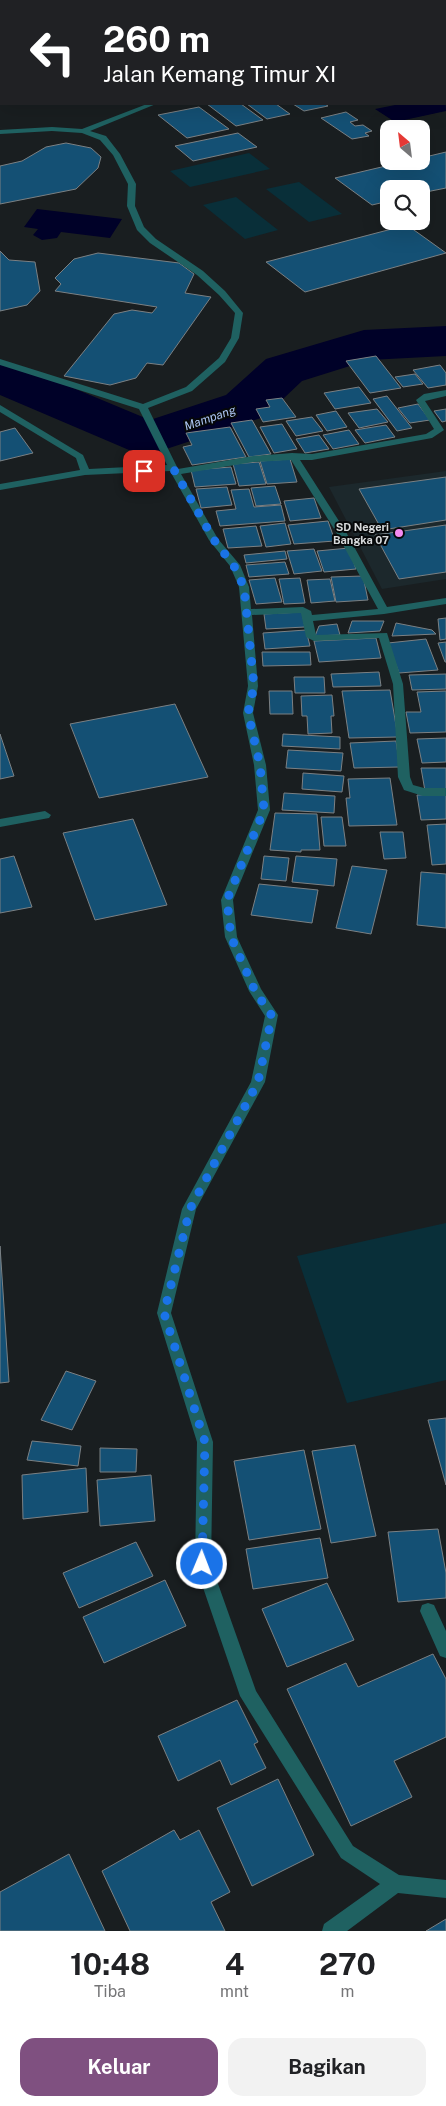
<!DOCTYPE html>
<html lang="id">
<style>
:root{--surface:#fff;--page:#f2f2f2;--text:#202124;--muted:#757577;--accent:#7f5080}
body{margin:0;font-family:"Public Sans",sans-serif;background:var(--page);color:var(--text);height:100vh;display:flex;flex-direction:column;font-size:19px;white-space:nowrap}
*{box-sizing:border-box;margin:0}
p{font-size:16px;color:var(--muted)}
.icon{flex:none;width:28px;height:28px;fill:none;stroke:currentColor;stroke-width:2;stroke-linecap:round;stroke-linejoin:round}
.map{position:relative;height:1931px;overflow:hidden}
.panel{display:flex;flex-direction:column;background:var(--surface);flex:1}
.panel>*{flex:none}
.hud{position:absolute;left:0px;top:0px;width:446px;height:105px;box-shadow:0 5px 20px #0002;background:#202124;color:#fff;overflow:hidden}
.needle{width:32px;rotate:332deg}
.buttons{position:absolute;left:380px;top:120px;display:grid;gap:10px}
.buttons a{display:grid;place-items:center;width:50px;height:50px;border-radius:10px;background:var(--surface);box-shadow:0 5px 20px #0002;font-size:25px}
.pin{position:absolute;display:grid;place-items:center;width:42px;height:42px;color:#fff;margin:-21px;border-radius:10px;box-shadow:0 2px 8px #0006}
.me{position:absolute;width:55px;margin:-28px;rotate:1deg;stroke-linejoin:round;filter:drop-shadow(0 0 4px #0008)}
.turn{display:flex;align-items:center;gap:18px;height:105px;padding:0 20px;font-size:22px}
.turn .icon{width:65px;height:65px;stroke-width:2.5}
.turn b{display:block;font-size:35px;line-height:42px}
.eta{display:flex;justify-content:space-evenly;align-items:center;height:85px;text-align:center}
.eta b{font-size:30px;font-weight:700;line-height:35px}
.cta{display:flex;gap:10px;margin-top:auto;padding:10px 20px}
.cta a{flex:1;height:58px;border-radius:15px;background:var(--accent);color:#fff;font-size:20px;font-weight:700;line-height:58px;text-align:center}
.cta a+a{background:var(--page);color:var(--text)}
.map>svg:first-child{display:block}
</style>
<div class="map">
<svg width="446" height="1931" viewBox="0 0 446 1931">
<rect width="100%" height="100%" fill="#191e20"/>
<!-- built -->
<path fill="#1c282c" d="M 446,471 L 446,579 L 382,589 L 329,487 Z"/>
<!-- green -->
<path fill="#092f39" d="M 249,153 L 270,169 L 190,187 L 170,171 Z
M 299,182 L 342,214 L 309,222 L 266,189 Z
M 236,197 L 278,230 L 245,239 L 203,205 Z
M 446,1223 L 446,1380 L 347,1403 L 297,1256 Z"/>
<!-- water -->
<path fill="#000128" d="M 445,94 L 446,111 L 395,122 L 375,109 L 400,104 L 445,104 Z
M 37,209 L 122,219 L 110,238 L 61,232 L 57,238 L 42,240 L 33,235 L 38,229 L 24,227 Z"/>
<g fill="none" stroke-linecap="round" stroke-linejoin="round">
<!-- river -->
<path fill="#000128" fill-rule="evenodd" d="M 446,326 L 446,356 L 369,360 L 302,381 L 264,417 L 148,455 L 129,450 L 0,395 L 0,361 L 18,365 L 150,420 L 226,395 L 266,359 L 364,330 Z"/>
</g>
<!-- building -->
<path fill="#145074" stroke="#7b8083" d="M 207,104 L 241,104 L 263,120 L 236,126 Z
M 247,104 L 276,104 L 290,114 L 267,119 Z
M 293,104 L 325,104 L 328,106 L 304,111 Z
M 199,107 L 229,129 L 187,138 L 158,115 Z
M 346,112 L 358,120 L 350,122 L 355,126 L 363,125 L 372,131 L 365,133 L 369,136 L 352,139 L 321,118 Z
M 238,133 L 257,147 L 193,161 L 175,146 Z
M 66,143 L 91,148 L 101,157 L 98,168 L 76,189 L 0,204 L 0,166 L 22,161 L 46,147 Z
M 446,152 L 446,188 L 421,193 L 421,189 L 389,189 L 389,201 L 372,205 L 335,178 L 407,161 L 421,161 L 421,158 Z
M 407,225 L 446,253 L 305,292 L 266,262 Z
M 0,251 L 9,260 L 35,262 L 40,291 L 27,305 L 0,311 Z
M 98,253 L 179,263 L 194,274 L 185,293 L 211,297 L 163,365 L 147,363 L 136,378 L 110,385 L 64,376 L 114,314 L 132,310 L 152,313 L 157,307 L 55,291 L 61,284 L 55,278 L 74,259 Z
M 376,356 L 401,388 L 370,393 L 346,361 Z
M 440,365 L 446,373 L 446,385 L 428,388 L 413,370 Z
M 415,374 L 423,384 L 403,387 L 395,377 Z
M 359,387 L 371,403 L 335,409 L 324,393 Z
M 387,396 L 412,428 L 397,431 L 373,399 Z
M 282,398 L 296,417 L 263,422 L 256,409 L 270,407 L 266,400 Z
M 418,404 L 430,420 L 410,423 L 398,408 Z
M 377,409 L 388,422 L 359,428 L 348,413 Z
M 446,409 L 446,421 L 442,422 L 434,411 Z
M 336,411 L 347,427 L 327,431 L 316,415 Z
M 312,417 L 323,431 L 296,436 L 286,421 Z
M 252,420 L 271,454 L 249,457 L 231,423 Z
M 282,424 L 297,449 L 274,453 L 260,427 Z
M 386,425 L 395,437 L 365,443 L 355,430 Z
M 230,427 L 246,457 L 192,465 L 183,447 L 192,445 L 186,433 Z
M 15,428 L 33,453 L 0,461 L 0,432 Z
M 349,430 L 359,444 L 333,449 L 323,435 Z
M 319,435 L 329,449 L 305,453 L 296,439 Z
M 290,459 L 297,482 L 267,484 L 260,461 Z
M 259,462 L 266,484 L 239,486 L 233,464 Z
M 231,467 L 236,484 L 195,487 L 191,470 Z
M 446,477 L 446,520 L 382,530 L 359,489 Z
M 275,486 L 281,504 L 256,506 L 251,488 Z
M 227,487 L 232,505 L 201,508 L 196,489 Z
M 249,489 L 254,507 L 281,505 L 285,521 L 220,526 L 216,511 L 236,509 L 231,490 Z
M 314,498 L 321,518 L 290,521 L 284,501 Z
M 328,521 L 335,541 L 294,544 L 288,525 Z
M 285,523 L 291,544 L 266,547 L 260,526 Z
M 446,525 L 446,572 L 399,579 L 375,535 Z
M 256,526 L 262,546 L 228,548 L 223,529 Z
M 349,548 L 356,569 L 324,572 L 317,551 Z
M 314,549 L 322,571 L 294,574 L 287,551 Z
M 285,551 L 287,559 L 246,563 L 244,555 Z
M 285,562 L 289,574 L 249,577 L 246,565 Z
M 363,576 L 368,600 L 336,602 L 331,577 Z
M 275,578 L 282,602 L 256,604 L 249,580 Z
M 300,578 L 305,603 L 284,604 L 279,579 Z
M 330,579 L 335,601 L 311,603 L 307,580 Z
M 302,612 L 305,627 L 266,629 L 264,614 Z
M 446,618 L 446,639 L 440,640 L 438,619 Z
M 352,621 L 384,621 L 380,631 L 348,633 Z
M 396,623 L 432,630 L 436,634 L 392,636 Z
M 337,624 L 340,635 L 315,636 L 319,626 Z
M 306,630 L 310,646 L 265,649 L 263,633 Z
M 376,638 L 381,658 L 319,662 L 314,641 Z
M 426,639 L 438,670 L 399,673 L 388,643 Z
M 446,642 L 446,662 L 445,662 L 438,643 Z
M 262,652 L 310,652 L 311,665 L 263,666 Z
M 379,672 L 381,686 L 333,687 L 331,674 Z
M 446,674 L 446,689 L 412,690 L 409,675 Z
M 294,677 L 324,677 L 325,693 L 295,693 Z
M 390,690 L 398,737 L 349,738 L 342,691 Z
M 269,691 L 292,691 L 293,714 L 270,714 Z
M 446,691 L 446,732 L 410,733 L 406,712 L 421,712 L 417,692 Z
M 332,695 L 334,716 L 331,716 L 332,733 L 308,734 L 307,716 L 302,716 L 301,696 Z
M 175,704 L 208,777 L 99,798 L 70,724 Z
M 0,734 L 14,776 L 0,779 Z
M 283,734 L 340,737 L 340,749 L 282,746 Z
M 446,738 L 446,762 L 422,763 L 417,739 Z
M 396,741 L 400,767 L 354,768 L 350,743 Z
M 288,750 L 343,753 L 341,771 L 286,768 Z
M 421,768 L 446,768 L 446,790 L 425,791 Z
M 303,773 L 344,776 L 342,792 L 302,789 Z
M 390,778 L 397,825 L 349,826 L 346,798 L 350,798 L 348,779 Z
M 284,793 L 335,796 L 334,813 L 282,810 Z
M 446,794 L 446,819 L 421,820 L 417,795 Z
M 275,813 L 317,814 L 320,850 L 301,850 L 301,852 L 270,850 Z
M 321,817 L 342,817 L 346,846 L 324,846 Z
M 133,819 L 167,905 L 95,920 L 63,833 Z
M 446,824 L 446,864 L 432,865 L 427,825 Z
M 380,832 L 403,832 L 406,858 L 384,859 Z
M 14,856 L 32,907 L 0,913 L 0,859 Z
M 264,856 L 289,858 L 286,881 L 261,879 Z
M 296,856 L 337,859 L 334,886 L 292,882 Z
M 352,866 L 387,870 L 371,934 L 336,928 Z
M 421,872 L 446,874 L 446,928 L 417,925 Z
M 259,884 L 318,890 L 312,923 L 251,915 Z
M 0,1246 L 9,1382 L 0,1383 Z
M 66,1371 L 96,1381 L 72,1430 L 41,1420 Z
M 446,1418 L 446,1485 L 428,1420 Z
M 32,1441 L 81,1446 L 78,1466 L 27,1460 Z
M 355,1445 L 376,1536 L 331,1543 L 312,1451 Z
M 100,1448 L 137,1449 L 136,1472 L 100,1472 Z
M 304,1450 L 321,1529 L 249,1540 L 234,1461 Z
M 86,1468 L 88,1512 L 23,1519 L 22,1475 Z
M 151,1475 L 155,1521 L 100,1526 L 97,1480 Z
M 438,1529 L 446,1573 L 446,1598 L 398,1602 L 388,1532 Z
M 320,1538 L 328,1578 L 253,1589 L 246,1549 Z
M 136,1542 L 153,1576 L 79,1608 L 63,1573 Z
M 165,1580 L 186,1626 L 104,1663 L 83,1617 Z
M 327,1583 L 354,1640 L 287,1667 L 262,1609 Z
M 433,1654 L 446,1679 L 446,1737 L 394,1761 L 412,1797 L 351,1826 L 287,1689 L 346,1663 L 358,1687 Z
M 237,1700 L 258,1742 L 254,1744 L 266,1768 L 231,1785 L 220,1760 L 178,1781 L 158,1736 Z
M 278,1779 L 314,1855 L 252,1886 L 217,1808 Z
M 174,1830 L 180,1840 L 199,1830 L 230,1892 L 211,1902 L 225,1931 L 130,1931 L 102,1871 Z
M 69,1854 L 105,1931 L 0,1931 L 0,1892 Z
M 446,1919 L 446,1931 L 426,1931 Z"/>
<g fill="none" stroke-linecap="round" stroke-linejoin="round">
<!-- minor -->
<path fill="#1f6161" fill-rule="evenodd" d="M 10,0 L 19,0 L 20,1 L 11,1 Z
M 301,0 L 312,0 L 313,1 L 302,1 Z
M 445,32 L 446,32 L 445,37 Z
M 0,56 L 1,56 L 1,60 L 0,60 Z
M 147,104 L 156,104 L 90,131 L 106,136 L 120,154 L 136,184 L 135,206 L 144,227 L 156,239 L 203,271 L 225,291 L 243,313 L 239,338 L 225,362 L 192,391 L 148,408 L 178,469 L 253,456 L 292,453 L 312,454 L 426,434 L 434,429 L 416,400 L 424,394 L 446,390 L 446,396 L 425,401 L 444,430 L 432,438 L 312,460 L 300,460 L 346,532 L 387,607 L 446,598 L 446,604 L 384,614 L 313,621 L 316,635 L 387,633 L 403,684 L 410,777 L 413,785 L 424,788 L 446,788 L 446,796 L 423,796 L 404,790 L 398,777 L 393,684 L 379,638 L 314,641 L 306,637 L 301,613 L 252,615 L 258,686 L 253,713 L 266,765 L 270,810 L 233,900 L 237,937 L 261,989 L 278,1015 L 265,1082 L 196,1209 L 171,1313 L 213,1442 L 211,1564 L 256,1691 L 353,1846 L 399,1875 L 446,1880 L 446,1898 L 398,1893 L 347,1931 L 322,1931 L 324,1924 L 380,1884 L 341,1858 L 240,1696 L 195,1564 L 197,1442 L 157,1313 L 182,1209 L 251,1082 L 265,1016 L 249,991 L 225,937 L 221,900 L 258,810 L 254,765 L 243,713 L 248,686 L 239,587 L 230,566 L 209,540 L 170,471 L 85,475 L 0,490 L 0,484 L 80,470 L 76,458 L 0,412 L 0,405 L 83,455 L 89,469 L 167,465 L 139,409 L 0,365 L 0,359 L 143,404 L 186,387 L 219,358 L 231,338 L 235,313 L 219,295 L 197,275 L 150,243 L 137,230 L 127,206 L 128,184 L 113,155 L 100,140 L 82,133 L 52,131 L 0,134 L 0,130 L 52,127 L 82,129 ZM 291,460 L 336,532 L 378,609 L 312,615 L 311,611 L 303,607 L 251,609 L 249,587 L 240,565 L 218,539 L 181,474 L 253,462 Z
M 45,811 L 51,815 L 49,818 L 0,827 L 0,819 Z
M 428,1603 L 434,1605 L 446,1631 L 446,1658 L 440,1656 L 420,1611 L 422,1605 Z"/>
</g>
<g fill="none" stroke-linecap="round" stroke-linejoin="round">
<!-- route -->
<path stroke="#1a73e8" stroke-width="9" stroke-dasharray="0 16.2" d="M 144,471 L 173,468 L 214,540 L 234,566 L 244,587 L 254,686 L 248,713 L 260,765 L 264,810 L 227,900 L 231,937 L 255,991 L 272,1016 L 258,1082 L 190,1209 L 164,1313 L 205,1442 L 202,1564"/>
</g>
<!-- markers -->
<circle fill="#f38af1" stroke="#060809" stroke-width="2" cx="399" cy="533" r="5"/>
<g text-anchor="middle" stroke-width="4" stroke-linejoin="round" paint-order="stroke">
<!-- far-poi labels -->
<g font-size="11" font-weight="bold" fill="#d7dadb" stroke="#060809" text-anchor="end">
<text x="389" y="531">SD Negeri<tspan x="389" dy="13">Bangka 07</tspan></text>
</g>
<!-- far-water labels -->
<g font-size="12" font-style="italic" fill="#acc5f2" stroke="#060809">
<text transform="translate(210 418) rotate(-19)" y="4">Mampang</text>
</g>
</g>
</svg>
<div class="buttons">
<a><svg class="needle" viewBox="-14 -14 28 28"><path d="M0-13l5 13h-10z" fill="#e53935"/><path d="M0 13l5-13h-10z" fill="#757577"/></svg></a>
<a><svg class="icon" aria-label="search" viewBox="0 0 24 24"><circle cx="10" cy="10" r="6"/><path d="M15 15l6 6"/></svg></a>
</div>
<div class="pin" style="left:144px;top:471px;background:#d93025"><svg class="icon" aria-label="arrive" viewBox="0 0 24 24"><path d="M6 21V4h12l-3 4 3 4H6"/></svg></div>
<svg class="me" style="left:202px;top:1564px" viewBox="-20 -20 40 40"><circle r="17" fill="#1a73e8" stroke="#fff" stroke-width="3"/><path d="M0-11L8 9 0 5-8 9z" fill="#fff"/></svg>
<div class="hud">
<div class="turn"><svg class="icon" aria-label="left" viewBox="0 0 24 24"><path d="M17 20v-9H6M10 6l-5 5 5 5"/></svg><div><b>260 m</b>Jalan Kemang Timur XI</div></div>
</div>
</div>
<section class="panel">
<div class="eta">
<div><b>10:48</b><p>Tiba</p></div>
<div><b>4</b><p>mnt</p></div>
<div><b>270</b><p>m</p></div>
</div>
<div class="cta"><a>Keluar</a><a>Bagikan</a></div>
</section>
